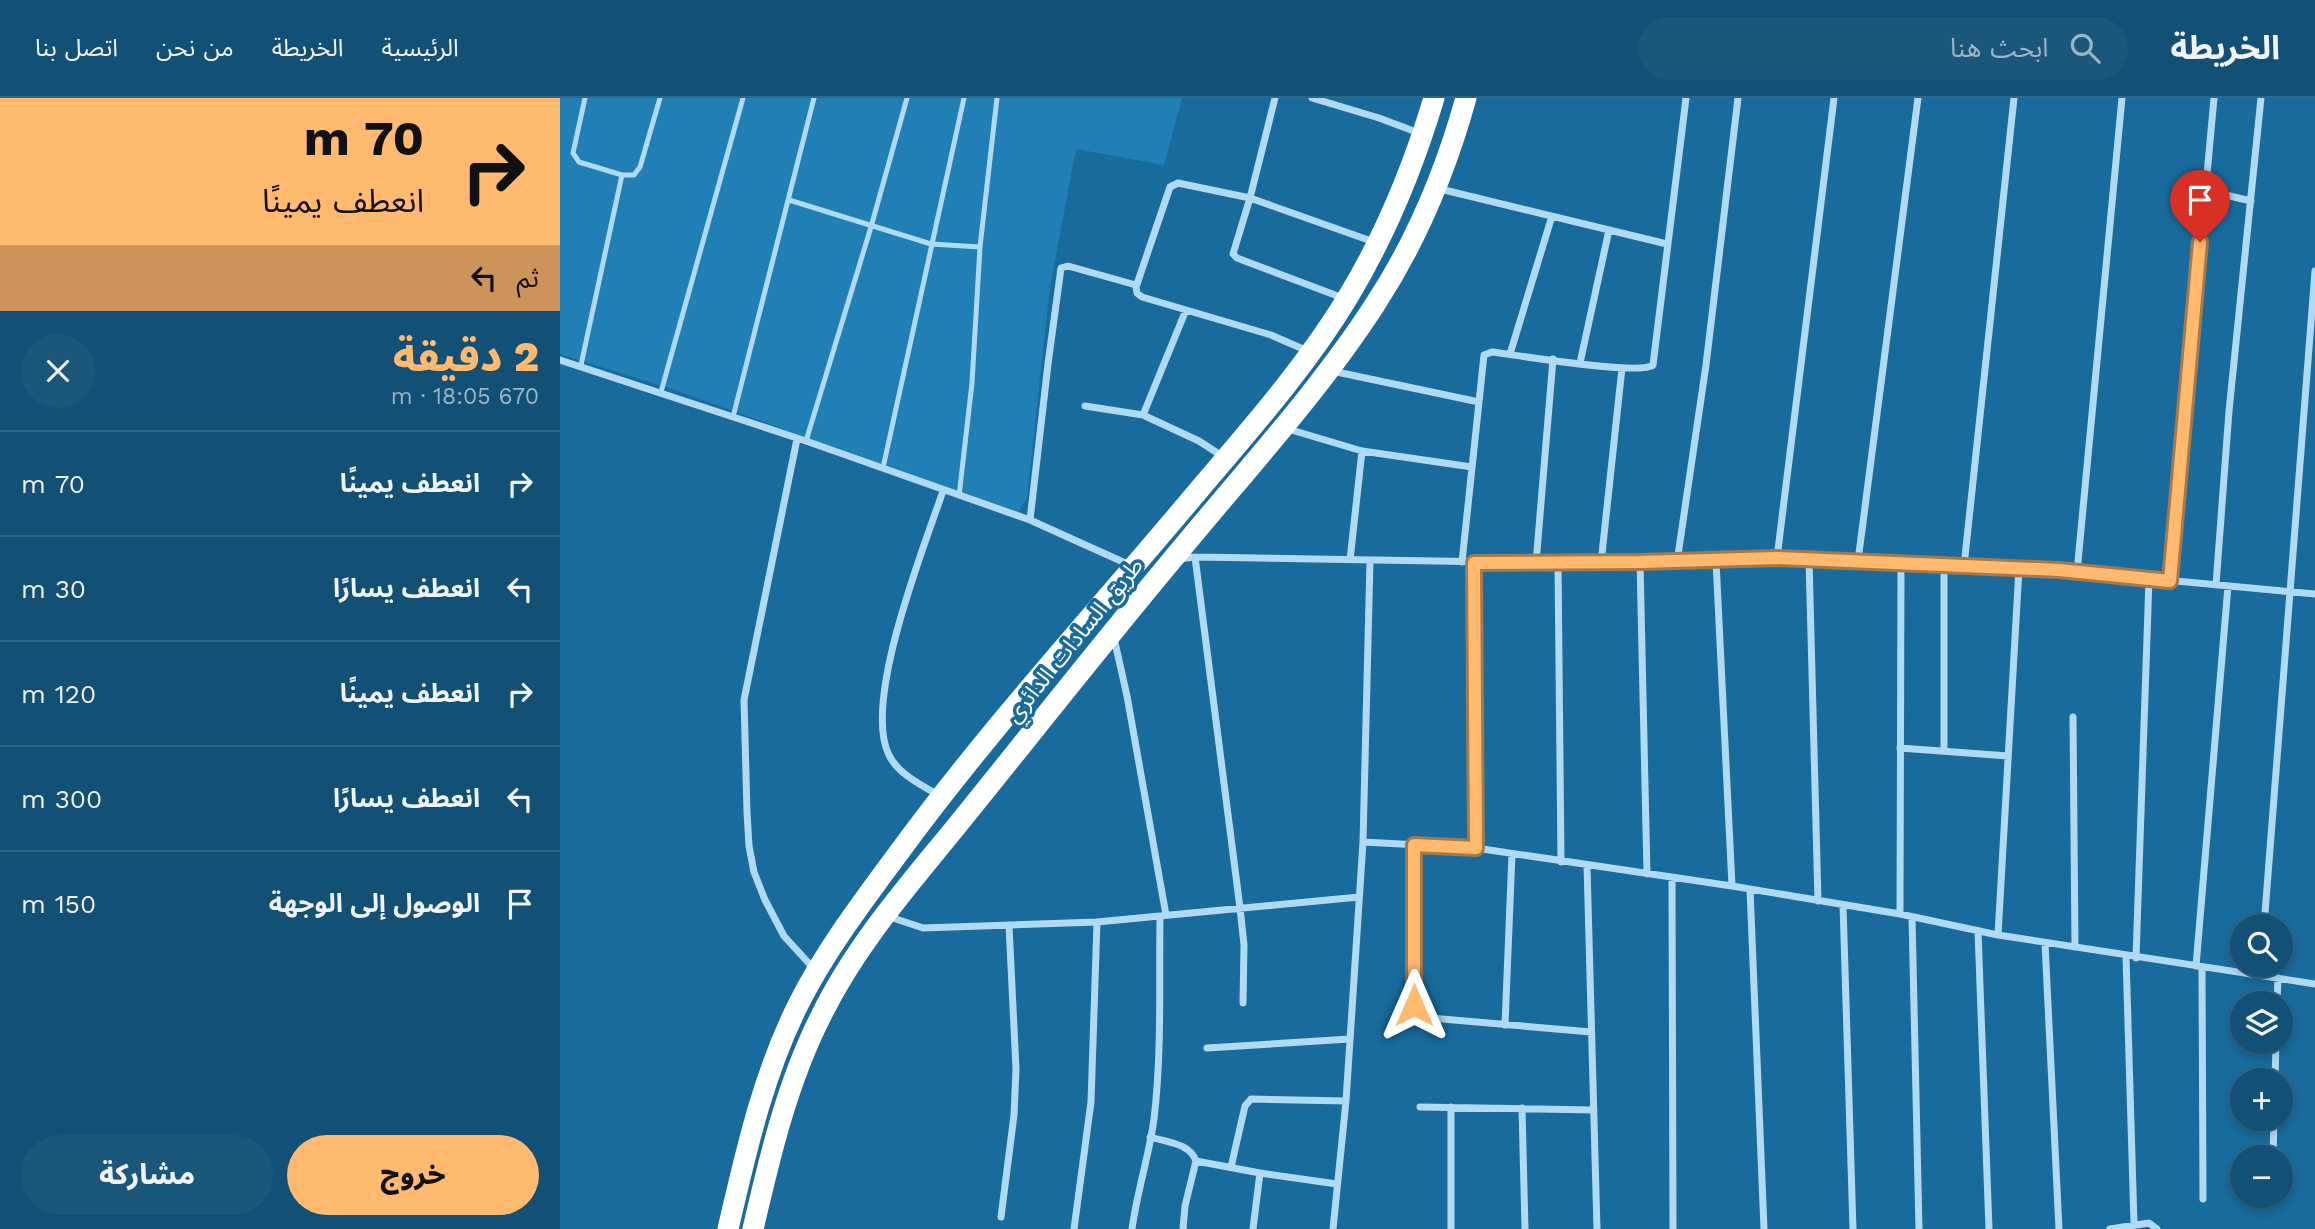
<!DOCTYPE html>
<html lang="ar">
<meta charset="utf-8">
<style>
:root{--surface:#125075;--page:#1b577a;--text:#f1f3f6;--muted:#9cb5c5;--line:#316787;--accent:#ffba70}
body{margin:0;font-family:"Work Sans","Noto Sans Arabic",sans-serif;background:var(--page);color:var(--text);direction:rtl;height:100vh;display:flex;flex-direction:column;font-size:26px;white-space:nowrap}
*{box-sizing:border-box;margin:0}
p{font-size:23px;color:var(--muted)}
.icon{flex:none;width:38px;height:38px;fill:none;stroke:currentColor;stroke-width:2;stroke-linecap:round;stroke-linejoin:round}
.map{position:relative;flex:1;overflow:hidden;direction:ltr}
.panel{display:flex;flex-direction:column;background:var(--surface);width:560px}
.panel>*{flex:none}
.top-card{background:#ffba70;color:#111;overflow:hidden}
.tools{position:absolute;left:1670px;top:816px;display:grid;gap:14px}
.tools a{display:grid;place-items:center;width:63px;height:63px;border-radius:50%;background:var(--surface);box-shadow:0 4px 10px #0003,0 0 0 2px var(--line);font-size:35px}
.pin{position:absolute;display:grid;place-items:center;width:60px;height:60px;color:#fff;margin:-72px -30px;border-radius:50% 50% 50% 0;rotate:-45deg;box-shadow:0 0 7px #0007}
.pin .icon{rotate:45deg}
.me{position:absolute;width:77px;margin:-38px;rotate:0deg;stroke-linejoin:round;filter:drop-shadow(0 0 5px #0008)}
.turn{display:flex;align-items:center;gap:24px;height:147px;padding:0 21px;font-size:32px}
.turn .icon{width:91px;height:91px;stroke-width:2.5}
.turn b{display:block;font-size:49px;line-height:60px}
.then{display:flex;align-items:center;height:66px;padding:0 21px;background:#0003;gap:14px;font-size:26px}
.round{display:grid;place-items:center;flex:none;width:74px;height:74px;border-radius:37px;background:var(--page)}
.summary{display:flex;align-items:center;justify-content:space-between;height:119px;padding:0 21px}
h1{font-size:42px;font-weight:800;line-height:52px;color:var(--accent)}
.primary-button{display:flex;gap:14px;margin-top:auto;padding:14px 21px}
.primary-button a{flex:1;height:80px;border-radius:42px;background:var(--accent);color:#111;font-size:28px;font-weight:800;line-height:80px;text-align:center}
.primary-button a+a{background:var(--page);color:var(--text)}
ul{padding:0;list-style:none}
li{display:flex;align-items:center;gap:21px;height:105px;padding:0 21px;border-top:2px solid var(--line)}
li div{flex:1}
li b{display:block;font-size:26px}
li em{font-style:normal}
header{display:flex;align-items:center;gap:42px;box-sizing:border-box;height:98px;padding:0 35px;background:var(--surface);border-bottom:2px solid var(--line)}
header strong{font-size:33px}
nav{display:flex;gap:38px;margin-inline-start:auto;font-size:24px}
.search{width:490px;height:63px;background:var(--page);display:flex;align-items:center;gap:18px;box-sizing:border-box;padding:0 24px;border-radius:38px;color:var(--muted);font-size:26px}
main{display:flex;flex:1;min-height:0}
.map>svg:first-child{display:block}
</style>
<header>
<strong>الخريطة</strong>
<div class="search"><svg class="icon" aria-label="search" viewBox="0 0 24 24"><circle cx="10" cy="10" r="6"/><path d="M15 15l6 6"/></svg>ابحث هنا</div>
<nav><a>الرئيسية</a><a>الخريطة</a><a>من نحن</a><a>اتصل بنا</a></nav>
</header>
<main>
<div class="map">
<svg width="1755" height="1131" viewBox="0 0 1755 1131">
<rect width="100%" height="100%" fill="#186b9c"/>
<!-- green -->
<path fill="#2080b6" d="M 0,0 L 622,0 L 604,67 L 516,51 L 490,189 L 467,399 L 458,415 L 109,290 L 0,256 Z"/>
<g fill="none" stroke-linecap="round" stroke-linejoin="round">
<!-- lane -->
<path stroke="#afdaf2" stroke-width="5" d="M 25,0 L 13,55 L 19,64 L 62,77 L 74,77 L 80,69 L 100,0
M 229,102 L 371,146 L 420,149
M 21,267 L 62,77
M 101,294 L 183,0
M 173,319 L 254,0
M 246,343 L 311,129 L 347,0
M 323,370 L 404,0
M 399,398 L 412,285 L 420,149 L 437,0"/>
<!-- street -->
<path stroke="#afdaf2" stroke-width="7" d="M 715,0 L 690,100 L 673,156 L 677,160 L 783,200
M 752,0 L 819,20 L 859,35
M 876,90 L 1107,146
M 1644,92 L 1691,103
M 750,254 L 711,237 L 582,199 L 577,195 L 576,189 L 610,89 L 618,85 L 690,100 L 814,144
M 950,256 L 992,118
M 0,262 L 246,343 L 470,422 L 572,468
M 1020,265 L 1049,132
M 772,273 L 919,304
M 525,308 L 583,317 L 639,343 L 662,358
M 583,317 L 626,212
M 728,331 L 802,353 L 912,369
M 237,341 L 184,602 L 187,714 L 189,748 L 194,774 L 205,802 L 224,838 L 255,872
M 470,422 L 488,266 L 501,170 L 508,168 L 576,187
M 635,459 L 680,810 L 684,847 L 683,905
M 1217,460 L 1274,0
M 619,461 L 635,459 L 998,465 L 1156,463 L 1217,460 L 1499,472 L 1755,496
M 1249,461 L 1258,803
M 790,462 L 802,353
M 1156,463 L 1172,788
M 1298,463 L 1358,0
M 902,464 L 924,257 L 932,254 C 956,257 1080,278 1093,267 L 1126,0
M 1080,464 L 1087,776
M 1117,464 L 1146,267 L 1178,0
M 914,465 L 916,750
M 976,465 L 993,261
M 998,465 L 1001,764
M 1041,465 L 1062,270
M 1384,467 L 1384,653
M 1404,468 L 1454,0
M 1517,474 L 1562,0
M 1610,483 L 1654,0
M 1656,487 L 1669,313 L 1701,0
M 554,540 L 567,598 L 606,817
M 1513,619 L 1515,849
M 1340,650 L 1448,658
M 378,697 C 360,686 338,676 329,657 C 302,604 364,449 383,393
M 803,744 L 916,750 L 1172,788 L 1340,816 L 1438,837 L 1755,886
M 854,747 L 854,907 L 859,919 L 1031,934
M 1027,768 L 1037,1131
M 1112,780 L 1113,1131
M 1190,791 L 1204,1131
M 1283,807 L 1293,1131
M 1340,816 L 1341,465
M 327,818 L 363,830 L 537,824 L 531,1004 L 514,1131
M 1352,819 L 1359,1131
M 537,824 L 799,799
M 1704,828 L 1755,173
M 1418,833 L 1429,1131
M 1438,837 L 1459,470
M 1485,845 L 1499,1131
M 1566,858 L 1574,1126
M 1576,860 L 1589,481
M 1636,868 L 1668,488
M 1642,869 L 1643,1101
M 1701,877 L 1702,866
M 1717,905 L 1718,880
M 945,927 L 952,756
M 647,950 L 790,941
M 1715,982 L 1716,943
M 860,1009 L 1033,1012
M 962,1010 L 965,1131
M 590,1039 C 606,1044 630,1045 636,1063 L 700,1075 L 777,1086
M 1713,1059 L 1714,1020
M 671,1069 L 685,1008 L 691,1001 L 786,1003
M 441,1119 L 454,1017 L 456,971 L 449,827
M 572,1131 C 577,1094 589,1058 594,1021 C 602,954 599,885 600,818
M 623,1131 L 625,1108 L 636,1063
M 693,1131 L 700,1075
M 773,1131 L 786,1003 L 803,744 L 810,463
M 891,1131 L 891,1009
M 1550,1131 L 1589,1125 L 1597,1131"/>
<!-- highway -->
<path stroke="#fff" stroke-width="21" d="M 168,1131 C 186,1054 203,976 239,905 C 267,850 304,802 340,753 C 434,625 542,508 643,387 C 694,327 747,267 788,199 C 826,136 853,70 874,0
M 193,1131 C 210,1058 227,985 261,918 C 298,842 356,779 408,714 C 479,626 549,537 622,450 C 688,370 760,292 816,205 C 857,142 886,72 906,0"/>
</g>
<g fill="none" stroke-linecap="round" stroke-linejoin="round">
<!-- route casing -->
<g stroke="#a67949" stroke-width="18">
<path id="route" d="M 854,907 L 854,747 L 916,750 L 914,465 L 1080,464 L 1217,460 L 1499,472 L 1610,483 L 1640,144"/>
</g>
<!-- route -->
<use href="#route" stroke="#ffba70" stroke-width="12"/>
</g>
<g text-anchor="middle" stroke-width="7" stroke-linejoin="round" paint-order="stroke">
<!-- street labels -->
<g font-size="23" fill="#fff" stroke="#186b9c">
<text transform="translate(514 542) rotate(-51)" y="8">طريق السادات الدائري</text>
</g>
</g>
</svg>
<div class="tools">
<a><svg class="icon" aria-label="search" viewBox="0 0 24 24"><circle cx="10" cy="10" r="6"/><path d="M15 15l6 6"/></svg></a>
<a><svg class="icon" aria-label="layers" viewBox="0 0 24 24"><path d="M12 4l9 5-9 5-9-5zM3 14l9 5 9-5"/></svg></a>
<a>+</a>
<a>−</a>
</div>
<div class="pin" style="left:1640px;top:144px;background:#d93025"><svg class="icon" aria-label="arrive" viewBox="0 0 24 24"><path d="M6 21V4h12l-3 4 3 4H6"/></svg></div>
<svg class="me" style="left:854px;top:907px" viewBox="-20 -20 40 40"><path d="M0-17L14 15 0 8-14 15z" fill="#ffba70" stroke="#fff" stroke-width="4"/></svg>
</div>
<section class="panel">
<div class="top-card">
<div class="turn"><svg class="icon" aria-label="right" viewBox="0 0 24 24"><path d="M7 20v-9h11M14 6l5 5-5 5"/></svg><div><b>70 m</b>انعطف يمينًا</div></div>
<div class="then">ثم<svg class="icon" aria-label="left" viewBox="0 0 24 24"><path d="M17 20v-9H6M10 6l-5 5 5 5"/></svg></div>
</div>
<div class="summary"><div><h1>2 دقيقة</h1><p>670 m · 18:05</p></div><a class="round"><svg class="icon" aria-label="close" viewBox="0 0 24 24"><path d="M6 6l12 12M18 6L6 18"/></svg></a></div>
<ul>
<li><svg class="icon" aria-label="right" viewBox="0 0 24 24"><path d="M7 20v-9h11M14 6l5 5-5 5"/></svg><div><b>انعطف يمينًا</b></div><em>70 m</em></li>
<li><svg class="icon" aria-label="left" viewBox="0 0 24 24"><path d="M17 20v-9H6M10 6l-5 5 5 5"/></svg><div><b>انعطف يسارًا</b></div><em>30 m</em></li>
<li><svg class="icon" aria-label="right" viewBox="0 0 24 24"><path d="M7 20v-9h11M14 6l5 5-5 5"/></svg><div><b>انعطف يمينًا</b></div><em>120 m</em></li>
<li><svg class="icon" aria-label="left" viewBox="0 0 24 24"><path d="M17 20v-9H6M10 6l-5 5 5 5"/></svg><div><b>انعطف يسارًا</b></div><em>300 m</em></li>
<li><svg class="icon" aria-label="arrive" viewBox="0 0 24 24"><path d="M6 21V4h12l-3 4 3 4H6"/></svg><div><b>الوصول إلى الوجهة</b></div><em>150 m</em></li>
</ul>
<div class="primary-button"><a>خروج</a><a>مشاركة</a></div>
</section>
</main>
